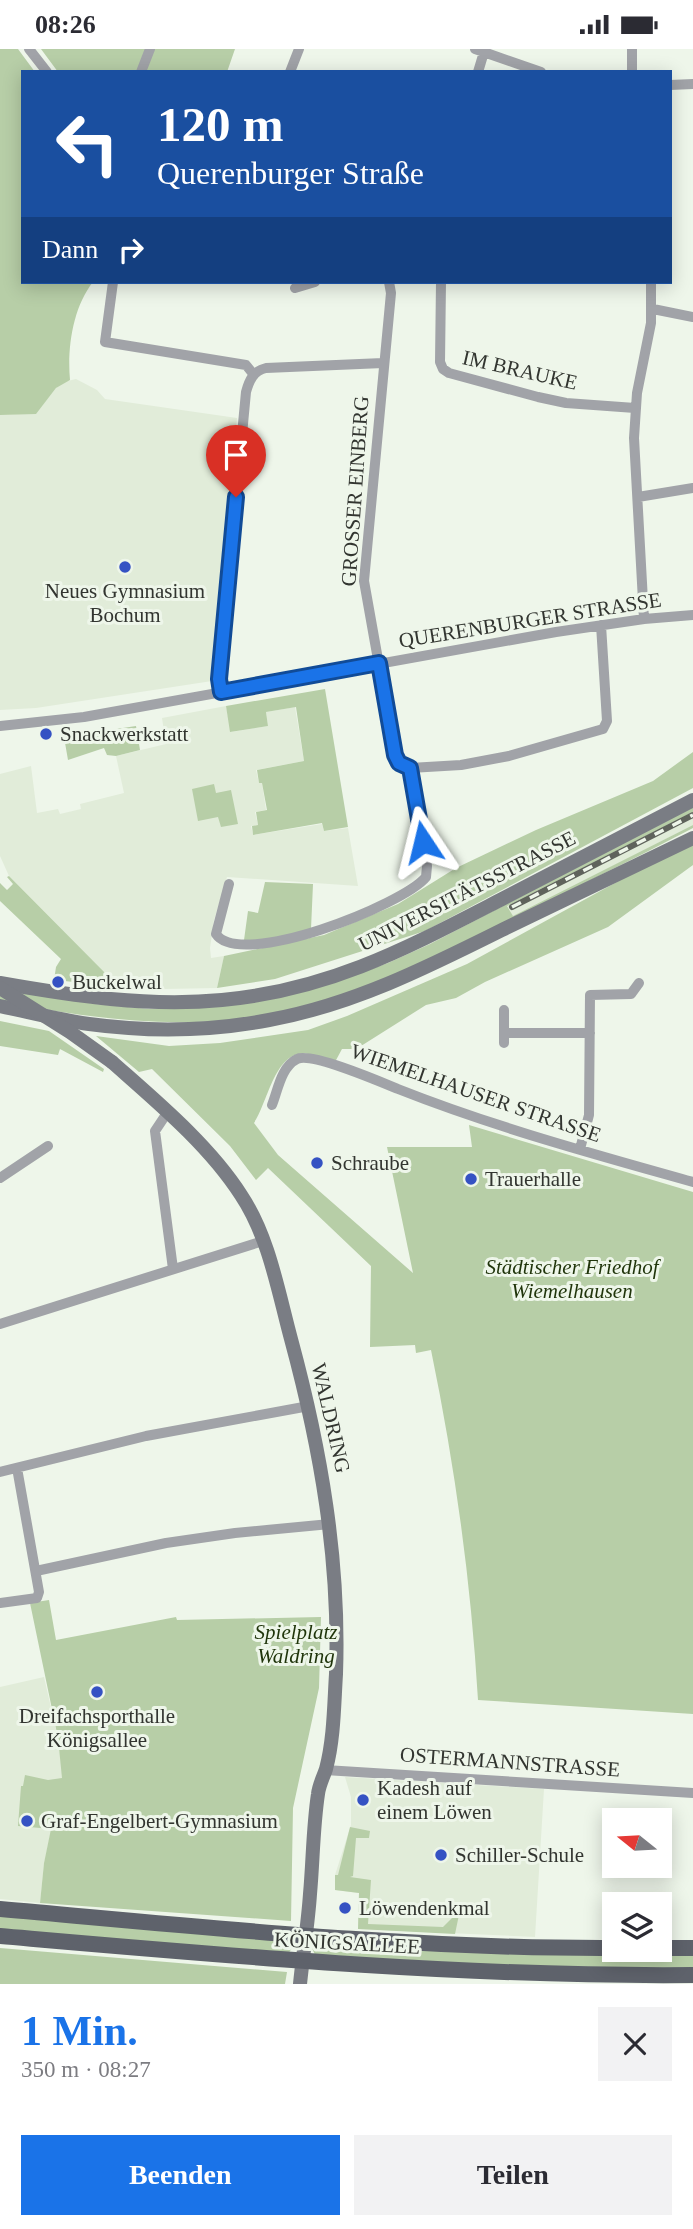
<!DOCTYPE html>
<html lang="de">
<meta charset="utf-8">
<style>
:root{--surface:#fff;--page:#f2f2f3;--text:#2b2b33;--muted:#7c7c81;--accent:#1a73e8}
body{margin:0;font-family:Georgia,serif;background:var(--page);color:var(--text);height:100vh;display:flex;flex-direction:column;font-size:26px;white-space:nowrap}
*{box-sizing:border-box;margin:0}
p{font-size:23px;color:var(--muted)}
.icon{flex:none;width:38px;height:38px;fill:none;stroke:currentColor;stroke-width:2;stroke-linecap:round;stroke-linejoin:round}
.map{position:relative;height:1935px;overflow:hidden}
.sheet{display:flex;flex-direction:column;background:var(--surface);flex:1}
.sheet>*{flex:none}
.top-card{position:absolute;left:21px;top:21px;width:651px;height:214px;border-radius:0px;box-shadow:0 4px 18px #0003;background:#1a4fa0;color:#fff;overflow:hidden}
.needle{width:46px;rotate:288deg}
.tools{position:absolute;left:602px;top:1759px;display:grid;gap:14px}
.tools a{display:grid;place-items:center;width:70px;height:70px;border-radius:0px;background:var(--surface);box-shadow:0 4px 18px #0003;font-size:35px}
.pin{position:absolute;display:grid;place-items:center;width:60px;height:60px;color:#fff;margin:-72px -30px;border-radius:50% 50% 50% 0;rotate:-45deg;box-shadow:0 0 7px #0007}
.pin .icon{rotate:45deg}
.me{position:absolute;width:77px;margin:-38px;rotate:350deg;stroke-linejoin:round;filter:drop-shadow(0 0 5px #0008)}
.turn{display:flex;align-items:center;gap:24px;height:147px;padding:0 21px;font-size:32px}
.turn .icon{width:91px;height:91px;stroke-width:2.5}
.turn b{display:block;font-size:49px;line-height:60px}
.then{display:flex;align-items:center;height:66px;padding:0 21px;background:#0003;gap:14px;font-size:26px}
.round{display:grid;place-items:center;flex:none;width:74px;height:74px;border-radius:0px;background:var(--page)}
.headline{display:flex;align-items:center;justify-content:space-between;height:119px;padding:0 21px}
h1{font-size:42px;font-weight:600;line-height:52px;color:var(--accent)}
.action{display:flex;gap:14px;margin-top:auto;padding:14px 21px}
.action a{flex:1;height:80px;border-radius:0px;background:var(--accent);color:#fff;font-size:28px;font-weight:600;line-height:80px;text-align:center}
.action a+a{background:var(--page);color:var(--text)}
.status{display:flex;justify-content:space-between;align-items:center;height:49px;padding:0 35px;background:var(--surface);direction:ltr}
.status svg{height:19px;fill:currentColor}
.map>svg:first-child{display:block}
</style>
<div class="status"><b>08:26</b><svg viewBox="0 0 49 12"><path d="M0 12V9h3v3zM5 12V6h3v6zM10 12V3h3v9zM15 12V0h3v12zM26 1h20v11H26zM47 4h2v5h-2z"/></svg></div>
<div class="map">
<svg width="693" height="1935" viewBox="0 0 693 1935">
<rect width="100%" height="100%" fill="#eef6ea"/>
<!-- built -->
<path fill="#e1ecd9" d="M 76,330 L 97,341 L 105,350 L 237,369 L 212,632 L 36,659 L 0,661 L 0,366 L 36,364 L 56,339 L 63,333 Z
M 226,657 L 231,683 L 268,677 L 266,663 L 295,658 L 304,712 L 256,721 L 259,734 L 262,734 L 266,761 L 255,763 L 258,776 L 251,777 L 253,786 L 322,775 L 324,782 L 348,779 L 358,837 L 227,828 L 214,871 L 210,899 L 211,909 L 224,907 L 217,939 L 164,940 L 119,938 L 9,827 L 0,807 L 0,725 L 31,717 L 37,764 L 58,760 L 60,765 L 81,760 L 80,755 L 124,744 L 116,707 L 166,695 L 162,669 Z
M 693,763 L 693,776 L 513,868 L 507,856 Z
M 44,1628 L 58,1689 L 63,1729 L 44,1814 L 40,1854 L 0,1850 L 0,1638 Z
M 345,1728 L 544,1740 L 535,1888 L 358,1880 L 359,1844 L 335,1841 L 335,1826 L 351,1776 L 351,1748 Z"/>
<!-- green -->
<path fill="#b7cea7" d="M 0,0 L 18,0 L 35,23 L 23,23 L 23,233 L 93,233 C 73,258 67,299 70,331 L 56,339 L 36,365 L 0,366 Z
M 41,0 L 235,0 L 227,23 L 58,23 Z
M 325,640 L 348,778 L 324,782 L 322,774 L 253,786 L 252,777 L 258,776 L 256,763 L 267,761 L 262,734 L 259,734 L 257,721 L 304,712 L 296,658 L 266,663 L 268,677 L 230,683 L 226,657 Z
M 136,677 L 140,701 L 116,707 L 107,706 L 104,699 L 68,711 L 64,688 Z
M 693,703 L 693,739 L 425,882 L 275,930 L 217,939 L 224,907 L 324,886 L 398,855 L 456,819 L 536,781 L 653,732 Z
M 214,735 L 216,744 L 231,741 L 238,775 L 221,778 L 218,768 L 198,772 L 192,740 Z
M 693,758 L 693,763 L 507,857 L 513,867 L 693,776 L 693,779 C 632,811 570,841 508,872 C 426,913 339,958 247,969 C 163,980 83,968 0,952 L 0,939 L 95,955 L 149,960 L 185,959 L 344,930 L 388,914 L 430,895 Z
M 693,794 L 693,816 L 608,878 L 485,933 L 456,949 L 426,956 L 361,997 L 365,1012 L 357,1000 L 342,1000 L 335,1013 C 326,1010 317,1006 308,1005 C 275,999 268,1054 254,1074 L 278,1106 L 413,1224 L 387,1098 L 472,1098 L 469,1076 L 693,1143 L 693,1665 L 478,1651 C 471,1533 455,1417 431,1301 L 416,1304 L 415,1296 L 370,1298 L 371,1217 L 268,1119 L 256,1131 L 230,1097 L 152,1020 L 139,1023 L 96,987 L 169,997 L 220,994 L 308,981 L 347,967 L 467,915 L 646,817 Z
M 9,827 L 119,938 L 98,935 L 92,930 L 84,934 L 54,931 L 56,918 L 61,910 L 0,852 L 0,834 L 7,841 L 13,835 L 7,828 Z
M 265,833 L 313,835 L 311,880 L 266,891 L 244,891 L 248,862 L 258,864 Z
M 0,972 L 49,982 L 104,1020 L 103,1023 L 60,1000 L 58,1006 L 0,997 Z
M 49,1551 L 56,1591 L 176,1568 L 177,1571 L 321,1568 L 319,1639 L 293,1759 L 291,1872 L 40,1854 L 44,1814 L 51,1780 L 18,1777 L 21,1737 L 23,1737 L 25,1726 L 48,1731 L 62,1729 L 58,1689 L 30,1554 Z
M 350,1778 L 370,1782 L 369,1789 L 356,1789 L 353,1827 L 350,1828 L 371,1831 L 368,1875 L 443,1878 L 460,1861 L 455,1885 L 358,1880 L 359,1844 L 335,1841 L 335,1826 L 338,1826 Z
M 0,1866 L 289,1893 L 292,1899 L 288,1905 L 0,1882 Z
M 315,1893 L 600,1904 L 693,1903 L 693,1919 L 554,1919 L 315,1906 L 312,1899 Z
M 0,1899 L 287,1923 L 285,1935 L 0,1935 Z"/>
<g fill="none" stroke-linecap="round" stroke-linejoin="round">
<!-- street -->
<path stroke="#a1a3a8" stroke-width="10" d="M 29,0 L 47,23
M 475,0 L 541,23
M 632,0 L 632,23
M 141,23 L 150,0
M 290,23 L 299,0
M 478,23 L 484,3
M 670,36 L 693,35
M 113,233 L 105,293 L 246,316 L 254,326
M 389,233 L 391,244 L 364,532 L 395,706 L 399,714 L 410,719 L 461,716 L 509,707 L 603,680 L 607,672 L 601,576
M 441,233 L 440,313 L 443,320 L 449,324 L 538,348 L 566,354 L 635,359
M 295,239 L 315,233
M 653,260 L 693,268
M 638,448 L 693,439
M 644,570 L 634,389 L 637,344 L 651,274 L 651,233
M 221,643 L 219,630 L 246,343 C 249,332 253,322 266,319 L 383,314
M 0,677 L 84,668 L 556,583 L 644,570 L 693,566
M 229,835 L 216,885 C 240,921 403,856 426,828 L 427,817 L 410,719
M 504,961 L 504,984
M 504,994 L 504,984 L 590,984
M 272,1056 C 278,1041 281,1018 297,1010 C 311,1003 381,1033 398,1040 C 494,1078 594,1105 693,1133
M 167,1064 L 155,1082 L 173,1220
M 580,1100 L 589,1066 L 590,946 L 631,945 L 639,934
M 0,1129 L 48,1097
M 0,1275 L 263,1192
M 0,1423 L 146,1387 L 309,1357
M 36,1522 L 166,1494 L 235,1484 L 330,1475
M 0,1554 L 37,1549 L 39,1543 L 17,1419
M 325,1721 L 693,1744"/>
<!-- secondary -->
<path stroke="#7a7d84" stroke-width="14" d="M 0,934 C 73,947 148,958 222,951 C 331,941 409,898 504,849 C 567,816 630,784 693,751
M 0,957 C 29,963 59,971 89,975 C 148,983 211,982 269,971 C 353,956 430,917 506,879 C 568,849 631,819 693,789
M 112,1013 C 156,1052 209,1096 241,1146 C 269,1188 278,1242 291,1290 C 321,1401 340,1511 336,1625 C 334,1656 334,1690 326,1720 C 323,1729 319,1736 318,1745 C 313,1778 313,1812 310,1845 C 308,1875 303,1905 300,1935"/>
<!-- primary -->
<path stroke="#5e626b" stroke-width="16" d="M 0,1860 C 204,1878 409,1900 614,1899
M 0,1887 C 231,1907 461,1928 693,1926
M 660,1899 L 693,1899"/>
<!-- rail casing -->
<g stroke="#5f635c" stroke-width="6">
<path id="rail" d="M 512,858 L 693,766"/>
</g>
<!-- rail -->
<use href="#rail" stroke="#eef6ea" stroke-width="3.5" stroke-dasharray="10" stroke-linecap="butt"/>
<!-- secondary-bridge -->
<path stroke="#7a7d84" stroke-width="14" d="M 0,939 L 70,983 L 112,1013"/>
</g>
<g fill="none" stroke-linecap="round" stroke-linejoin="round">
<!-- route casing -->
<g stroke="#114b97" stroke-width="18">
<path id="route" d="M 236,448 L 219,630 L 221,643 L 379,614 L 395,706 L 399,714 L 410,719 L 423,793"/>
</g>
<!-- route -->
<use href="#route" stroke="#1a73e8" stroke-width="12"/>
</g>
<!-- markers -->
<g fill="#3552c3" stroke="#eef6ea" stroke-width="2.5">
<circle cx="125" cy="518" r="7"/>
<circle cx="46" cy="685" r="7"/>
<circle cx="58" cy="933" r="7"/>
<circle cx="317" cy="1114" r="7"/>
<circle cx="471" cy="1130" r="7"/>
<circle cx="97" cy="1643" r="7"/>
<circle cx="363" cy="1751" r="7"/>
<circle cx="27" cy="1772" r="7"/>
<circle cx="441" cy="1806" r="7"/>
<circle cx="345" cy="1859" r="7"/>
</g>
<g text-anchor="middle" stroke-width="6" stroke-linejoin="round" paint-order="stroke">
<!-- street labels -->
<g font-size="21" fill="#323530" stroke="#eef6ea">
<text transform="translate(520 321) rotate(13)" y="7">IM BRAUKE</text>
<text transform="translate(355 442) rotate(-86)" y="7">GROSSER EINBERG</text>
<text transform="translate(530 571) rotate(-9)" y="7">QUERENBURGER STRASSE</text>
<text transform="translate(467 842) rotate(-27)" y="7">UNIVERSITÄTSSTRASSE</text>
<text transform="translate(476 1044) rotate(19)" y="7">WIEMELHAUSER STRASSE</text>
<text transform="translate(331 1369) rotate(77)" y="7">WALDRING</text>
<text transform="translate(510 1713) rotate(4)" y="7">OSTERMANNSTRASSE</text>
<text transform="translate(347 1894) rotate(3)" y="7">KÖNIGSALLEE</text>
</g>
<!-- poi labels -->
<g font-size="21" fill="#323530" stroke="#eef6ea" text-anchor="start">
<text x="125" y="549" text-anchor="middle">Neues Gymnasium<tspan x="125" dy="24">Bochum</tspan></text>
<text x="60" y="692">Snackwerkstatt</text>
<text x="72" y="940">Buckelwal</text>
<text x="331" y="1121">Schraube</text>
<text x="485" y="1137">Trauerhalle</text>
<text x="97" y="1674" text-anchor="middle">Dreifachsporthalle<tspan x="97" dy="24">Königsallee</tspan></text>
<text x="377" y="1746">Kadesh auf<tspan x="377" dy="24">einem Löwen</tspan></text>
<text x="41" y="1779">Graf-Engelbert-Gymnasium</text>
<text x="455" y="1813">Schiller-Schule</text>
<text x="359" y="1866">Löwendenkmal</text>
</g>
<!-- park labels -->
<g font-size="21" font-style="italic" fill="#1f340a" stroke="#eef6ea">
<text x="572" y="1225">Städtischer Friedhof<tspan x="572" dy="24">Wiemelhausen</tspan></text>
<text x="296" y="1590">Spielplatz<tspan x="296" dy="24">Waldring</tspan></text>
</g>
</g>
</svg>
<div class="tools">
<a><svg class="needle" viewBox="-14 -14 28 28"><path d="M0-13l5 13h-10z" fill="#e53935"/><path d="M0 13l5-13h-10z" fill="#7c7c81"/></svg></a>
<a><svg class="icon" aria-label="layers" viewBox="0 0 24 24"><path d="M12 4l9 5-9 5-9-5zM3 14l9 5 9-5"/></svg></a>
</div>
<div class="pin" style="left:236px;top:448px;background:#d93025"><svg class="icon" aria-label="arrive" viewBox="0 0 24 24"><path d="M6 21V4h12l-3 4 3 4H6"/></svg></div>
<svg class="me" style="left:423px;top:793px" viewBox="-20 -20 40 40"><path d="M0-17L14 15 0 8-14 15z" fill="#1a73e8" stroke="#fff" stroke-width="4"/></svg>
<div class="top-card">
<div class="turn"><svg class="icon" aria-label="left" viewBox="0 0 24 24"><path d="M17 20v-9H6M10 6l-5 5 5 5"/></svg><div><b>120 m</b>Querenburger Straße</div></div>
<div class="then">Dann<svg class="icon" aria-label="right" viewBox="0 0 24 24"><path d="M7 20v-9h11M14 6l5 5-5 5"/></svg></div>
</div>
</div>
<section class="sheet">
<div class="headline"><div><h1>1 Min.</h1><p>350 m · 08:27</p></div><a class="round"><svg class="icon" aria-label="close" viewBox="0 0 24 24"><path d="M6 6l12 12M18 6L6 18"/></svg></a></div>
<div class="action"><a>Beenden</a><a>Teilen</a></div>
</section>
